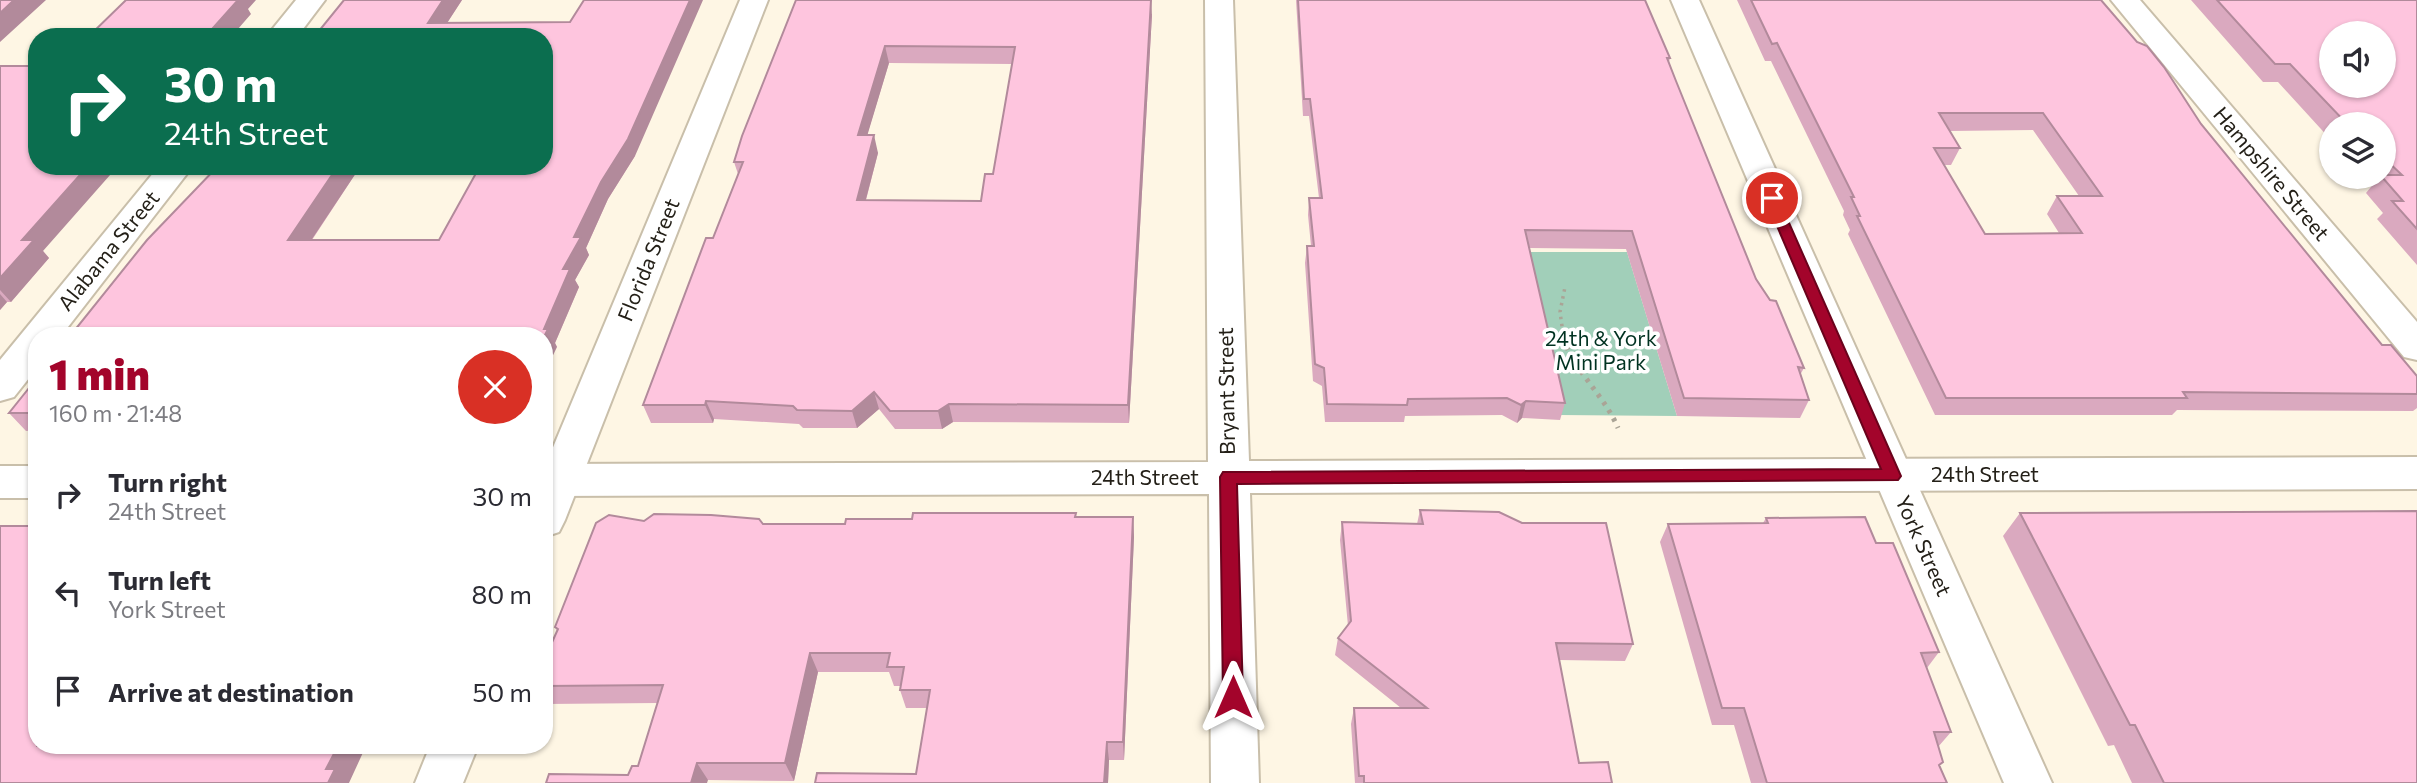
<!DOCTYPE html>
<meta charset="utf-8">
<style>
:root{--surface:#fff;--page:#f2f2f3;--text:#2b2b33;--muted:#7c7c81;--accent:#a3042b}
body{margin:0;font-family:Commissioner,sans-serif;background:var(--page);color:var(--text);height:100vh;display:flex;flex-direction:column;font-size:26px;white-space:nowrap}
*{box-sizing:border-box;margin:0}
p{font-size:23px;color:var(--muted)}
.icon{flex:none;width:38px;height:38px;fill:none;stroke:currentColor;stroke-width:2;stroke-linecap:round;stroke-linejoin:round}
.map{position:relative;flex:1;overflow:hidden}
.drawer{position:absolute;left:28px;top:327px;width:525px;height:427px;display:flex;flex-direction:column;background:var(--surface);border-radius:28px;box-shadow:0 2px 5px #0004}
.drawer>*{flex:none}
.top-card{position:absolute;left:28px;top:28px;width:525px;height:147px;border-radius:28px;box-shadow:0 2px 5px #0004;background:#0b6e4f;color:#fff;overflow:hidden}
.tools{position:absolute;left:2319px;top:21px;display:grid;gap:14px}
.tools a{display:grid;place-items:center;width:77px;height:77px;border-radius:50%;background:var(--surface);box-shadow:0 2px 5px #0004;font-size:35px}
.pin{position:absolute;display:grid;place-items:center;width:60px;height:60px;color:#fff;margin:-30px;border:4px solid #fff;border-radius:50%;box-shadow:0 2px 7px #0007}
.me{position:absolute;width:77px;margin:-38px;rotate:0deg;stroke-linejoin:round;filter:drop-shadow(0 0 5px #0008)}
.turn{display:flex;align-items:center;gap:24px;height:147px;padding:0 21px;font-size:32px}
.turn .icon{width:91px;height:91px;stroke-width:2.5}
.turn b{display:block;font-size:49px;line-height:60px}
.round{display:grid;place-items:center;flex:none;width:74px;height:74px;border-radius:37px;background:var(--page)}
.headline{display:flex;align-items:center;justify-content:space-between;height:119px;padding:0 21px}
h1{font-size:42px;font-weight:800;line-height:52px;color:var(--accent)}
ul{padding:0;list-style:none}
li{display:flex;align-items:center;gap:21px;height:98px;padding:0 21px}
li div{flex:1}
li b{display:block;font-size:26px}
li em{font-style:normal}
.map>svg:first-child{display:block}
</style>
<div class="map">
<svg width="2417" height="783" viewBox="0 0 2417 783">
<rect width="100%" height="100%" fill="#fef6e4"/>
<!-- green -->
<path fill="#a1cfb9" d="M 1522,252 L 1627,252 L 1677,416 L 1559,415 Z"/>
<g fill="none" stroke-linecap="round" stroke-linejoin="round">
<!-- street casing -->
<g stroke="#c9bfaa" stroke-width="4">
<path id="street" d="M 296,0 L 325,0 L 297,37 L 266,37 Z
M 740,0 L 768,0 L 565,520 L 559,532 L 544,537 L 544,469 Z
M 1671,0 L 1699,0 L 2052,783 L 2004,783 Z
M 2111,0 L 2140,0 L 2417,322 L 2417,360 L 2404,357 Z
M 159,166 L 193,166 L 61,336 L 37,336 L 37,368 L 14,397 L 0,401 L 0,360 Z
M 430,746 L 478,746 L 463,783 L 415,783 Z"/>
</g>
<!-- secondary casing -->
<g stroke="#c9bfaa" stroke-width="4">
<path id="secondary" d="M 1205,0 L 1233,0 L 1249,461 L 2417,457 L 2417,489 L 1250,493 L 1259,783 L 1211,783 L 1209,494 L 544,496 L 544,464 L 1208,462 Z
M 0,466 L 37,466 L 37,498 L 0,498 Z"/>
</g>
<!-- path-far1 -->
<path stroke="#aaa496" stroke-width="3.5" stroke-dasharray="2.5 4.5" stroke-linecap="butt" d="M 1564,340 L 1560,312 L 1565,287"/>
<!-- path -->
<path stroke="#aaa496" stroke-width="5" stroke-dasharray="3.5 6" stroke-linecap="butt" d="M 1563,338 C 1575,372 1604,395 1618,428"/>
<!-- street -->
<use href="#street" fill="#fff" fill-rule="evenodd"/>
<!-- secondary -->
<use href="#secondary" fill="#fff" fill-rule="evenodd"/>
</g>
<!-- wall -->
<path fill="#daa9bf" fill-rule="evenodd" d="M 344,0 L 462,0 L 447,23 L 635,156 L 608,199 L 586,248 L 589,255 L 575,280 L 579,287 L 555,343 L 557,347 L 70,336 L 218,166 L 544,166 L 314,37 ZM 369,170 L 475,175 L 439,240 L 312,240 L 356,173 L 367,173 Z
M 796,0 L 1152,14 L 1129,423 L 953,422 L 942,429 L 895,429 L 879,409 L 857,428 L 803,428 L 799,424 L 714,419 L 713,423 L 651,423 L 643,405 L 713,238 L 738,174 L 734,162 ZM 889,63 L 1012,64 L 993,174 L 981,201 L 866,200 L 878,153 L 867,135 Z
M 1296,0 L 1645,0 L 1670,58 L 1669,62 L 1676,81 L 1756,279 L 1804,368 L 1800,375 L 1809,400 L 1800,418 L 1677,416 L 1626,249 L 1529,248 L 1565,403 L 1560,420 L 1522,418 L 1517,423 L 1502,415 L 1405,416 L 1404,422 L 1325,422 L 1322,386 L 1313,381 L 1305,263 L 1307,246 L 1311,246 L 1308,215 L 1309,198 L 1319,198 L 1309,116 L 1303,116 Z
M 1737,0 L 2101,0 L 2201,124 L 2382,345 L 2417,376 L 2417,408 L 2413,411 L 2177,410 L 2172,415 L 1935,415 L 1848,234 L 1850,230 L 1843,215 L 1844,211 L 1771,61 L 1765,61 ZM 2033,130 L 2079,196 L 2057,196 L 2047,214 L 2059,233 L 1985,234 L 1944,165 L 1951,165 L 1960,148 L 1950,131 Z
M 2191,0 L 2417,0 L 2417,265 L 2377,219 L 2383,213 L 2366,193 L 2375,182 L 2370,177 L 2384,177 L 2384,124 L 2331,124 L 2331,140 L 2278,82 L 2263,82 Z
M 0,66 L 43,251 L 49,258 L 11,302 L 7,302 L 0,310 Z
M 37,378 L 37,430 L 26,431 L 9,413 Z
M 1420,510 L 1633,644 L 1625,661 L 1559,660 L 1579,763 L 1612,783 L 1355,783 L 1351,724 L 1354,708 L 1401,708 L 1335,655 L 1338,638 L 1348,626 L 1340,540 L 1342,522 L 1417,524 Z
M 2020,513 L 2417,783 L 2132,783 L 2114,745 L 2108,746 L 2003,536 Z
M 1076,517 L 1133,517 L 1134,537 L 1124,760 L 1109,760 L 1108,783 L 815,783 L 916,774 L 927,708 L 906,708 L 900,690 L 900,686 L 894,686 L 889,672 L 818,672 L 794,781 L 708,780 L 628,775 L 638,766 L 657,703 L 546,704 L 544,702 L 544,660 L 557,631 L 555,627 L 644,521 L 763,524 L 845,524 L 912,519 Z
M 1766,518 L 1876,543 L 1939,652 L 1927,668 L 1951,732 L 1938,747 L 1940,766 L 1947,783 L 1751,783 L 1734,725 L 1712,725 L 1660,542 L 1668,524 L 1763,523 Z"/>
<!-- shaded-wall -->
<path fill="#b28a9b" d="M 14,0 L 46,0 L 0,42 L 0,13 Z
M 235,0 L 256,0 L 248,9 L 251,14 L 231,37 L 205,37 Z
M 443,0 L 462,0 L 438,37 L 428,23 Z
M 690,0 L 703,0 L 635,156 L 608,199 L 586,248 L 589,255 L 575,280 L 579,287 L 555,343 L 557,347 L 544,374 L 544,329 L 574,237 Z
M 1152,0 L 1152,14 L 1129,423 L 1128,405 Z
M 885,46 L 889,63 L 862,153 L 858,135 Z
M 874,135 L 878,153 L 861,218 L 857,200 Z
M 88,166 L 118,166 L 43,251 L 49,258 L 11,302 L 0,290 L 0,278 L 22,240 Z
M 338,166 L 352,166 L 356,173 L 300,257 L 288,240 Z
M 363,166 L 367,166 L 369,170 L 367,173 Z
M 0,294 L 7,302 L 0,310 Z
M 874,392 L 879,409 L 857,428 L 852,411 Z
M 706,401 L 714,419 L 713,423 L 705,405 Z
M 1526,401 L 1522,418 L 1517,423 L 1521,405 Z
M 949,404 L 953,422 L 942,429 L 938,411 Z
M 1133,517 L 1134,537 L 1124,760 L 1123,742 Z
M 810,653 L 818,672 L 794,781 L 785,763 Z
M 1107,742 L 1109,760 L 1108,783 L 1104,783 Z
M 338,746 L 366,746 L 349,783 L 328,783 L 326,769 Z
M 697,763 L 708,780 L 707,783 L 691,783 Z"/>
<!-- building -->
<path fill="#fec5de" stroke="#b28a9b" stroke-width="2" fill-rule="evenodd" d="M 0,0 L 14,0 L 0,13 Z
M 126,0 L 238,0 L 205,37 L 88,37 Z
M 344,0 L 443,0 L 428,23 L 570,22 L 584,0 L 690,0 L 628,139 L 601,182 L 574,237 L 581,237 L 563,269 L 570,269 L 544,329 L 548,329 L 544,337 L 70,336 L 147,240 L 218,166 L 338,166 L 288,240 L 439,240 L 480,166 L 544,166 L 544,37 L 314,37 Z
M 796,0 L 1151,0 L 1128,405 L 949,404 L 938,411 L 890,411 L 874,392 L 852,411 L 797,410 L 793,406 L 706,401 L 705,405 L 643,405 L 706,238 L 713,238 L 743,162 L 734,162 L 742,136 ZM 885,46 L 1015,47 L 993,174 L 985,174 L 981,201 L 857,200 L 874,135 L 858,135 Z
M 1298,0 L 1645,0 L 1670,58 L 1667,58 L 1676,81 L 1756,279 L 1770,300 L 1776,301 L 1804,368 L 1798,367 L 1809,400 L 1684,398 L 1632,231 L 1525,230 L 1565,403 L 1526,401 L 1521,405 L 1507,398 L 1408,399 L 1407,405 L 1327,404 L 1324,368 L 1315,364 L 1307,246 L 1314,246 L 1309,198 L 1322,198 L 1310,99 L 1304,99 Z
M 1751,0 L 2101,0 L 2137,42 L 2147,46 L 2164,67 L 2201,124 L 2382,345 L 2391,345 L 2417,376 L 2417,394 L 2183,392 L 2187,398 L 1946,398 L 1857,216 L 1860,216 L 1851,197 L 1854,197 L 1777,43 L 1772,44 ZM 1939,113 L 2043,113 L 2102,196 L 2057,196 L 2082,233 L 1985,234 L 1934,148 L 1960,148 Z
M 2217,0 L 2417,0 L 2417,229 L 2392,201 L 2403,201 L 2382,177 L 2384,177 L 2384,175 L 2402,175 L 2384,158 L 2384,124 L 2347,124 L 2290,64 L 2275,64 ZM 2331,33 L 2384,33 L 2384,86 L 2331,86 Z
M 0,66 L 37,66 L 37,166 L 88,166 L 22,240 L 34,240 L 0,278 Z
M 37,378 L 37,413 L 9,413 Z
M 1420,510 L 1499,512 L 1522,523 L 1606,523 L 1633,644 L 1556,643 L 1579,763 L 1608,762 L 1612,783 L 1364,783 L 1364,776 L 1359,776 L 1354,708 L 1427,708 L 1338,638 L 1351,621 L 1342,522 L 1423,524 Z
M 2417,511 L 2417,783 L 2164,783 L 2135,725 L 2130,725 L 2020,513 Z
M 913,513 L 1076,513 L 1075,517 L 1133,517 L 1123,742 L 1107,742 L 1104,783 L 815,783 L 817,773 L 916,774 L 930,690 L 900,690 L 904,667 L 887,667 L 890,653 L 810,653 L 785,763 L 697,763 L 691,783 L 546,783 L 549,774 L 628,775 L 632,766 L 638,766 L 663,685 L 544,686 L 544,660 L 558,629 L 555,627 L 596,523 L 609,515 L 644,521 L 654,514 L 711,515 L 759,519 L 763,524 L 845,524 L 846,519 L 912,519 Z
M 1865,517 L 1876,543 L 1893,543 L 1939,652 L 1921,653 L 1951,732 L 1934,732 L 1943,762 L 1939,765 L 1947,783 L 1767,783 L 1744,708 L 1722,708 L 1668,524 L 1768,523 L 1766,518 Z
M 0,526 L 37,526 L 37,746 L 338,746 L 326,769 L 335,769 L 328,783 L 0,783 Z"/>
<!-- route -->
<path fill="#a3042b" stroke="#6a031c" stroke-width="2" d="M 1772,194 L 1778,198 L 1901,476 L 1898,480 L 1237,484 L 1243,697 L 1240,703 L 1233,706 L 1226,703 L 1223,697 L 1220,477 L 1223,472 L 1881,469 L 1765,198 Z"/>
<g text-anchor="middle" stroke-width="7" stroke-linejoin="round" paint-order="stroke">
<!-- street labels -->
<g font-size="21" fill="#242018" stroke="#fff">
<text transform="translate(2271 174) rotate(50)" y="7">Hampshire Street</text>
<text transform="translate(109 251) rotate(-51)" y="7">Alabama Street</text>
<text transform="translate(649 260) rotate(-68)" y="7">Florida Street</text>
<text transform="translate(1227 391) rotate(-91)" y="7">Bryant Street</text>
<text x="1985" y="482">24th Street</text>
<text x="1145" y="485">24th Street</text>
<text transform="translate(1923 546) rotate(66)" y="7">York Street</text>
</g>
<!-- park labels -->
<g font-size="21" fill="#003221" stroke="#fff">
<text x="1601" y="346">24th &amp; York<tspan x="1601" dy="24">Mini Park</tspan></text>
</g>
</g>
</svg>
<div class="tools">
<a><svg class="icon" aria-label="sound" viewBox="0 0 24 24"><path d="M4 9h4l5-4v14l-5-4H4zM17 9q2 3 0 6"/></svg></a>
<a><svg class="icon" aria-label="layers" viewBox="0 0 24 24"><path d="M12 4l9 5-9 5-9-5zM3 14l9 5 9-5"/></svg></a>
</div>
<div class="pin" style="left:1772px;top:198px;background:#d93025"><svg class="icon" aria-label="arrive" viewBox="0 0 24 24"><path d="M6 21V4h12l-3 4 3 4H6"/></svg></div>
<svg class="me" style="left:1233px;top:697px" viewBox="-20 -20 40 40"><path d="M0-17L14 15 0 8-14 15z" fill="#a3042b" stroke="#fff" stroke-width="4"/></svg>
<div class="top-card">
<div class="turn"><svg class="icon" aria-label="right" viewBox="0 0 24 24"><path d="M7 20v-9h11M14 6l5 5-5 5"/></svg><div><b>30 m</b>24th Street</div></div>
</div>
<section class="drawer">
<div class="headline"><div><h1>1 min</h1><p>160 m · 21:48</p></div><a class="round" style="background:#d93025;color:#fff"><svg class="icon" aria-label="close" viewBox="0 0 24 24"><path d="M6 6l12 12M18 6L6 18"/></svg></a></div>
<ul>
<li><svg class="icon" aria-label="right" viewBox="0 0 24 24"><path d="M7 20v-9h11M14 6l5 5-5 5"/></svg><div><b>Turn right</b><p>24th Street</p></div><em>30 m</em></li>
<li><svg class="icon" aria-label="left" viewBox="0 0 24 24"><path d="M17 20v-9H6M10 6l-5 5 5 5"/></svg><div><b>Turn left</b><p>York Street</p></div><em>80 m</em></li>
<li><svg class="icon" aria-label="arrive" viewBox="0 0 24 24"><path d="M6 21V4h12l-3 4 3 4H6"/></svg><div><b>Arrive at destination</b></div><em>50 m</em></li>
</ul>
</section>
</div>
